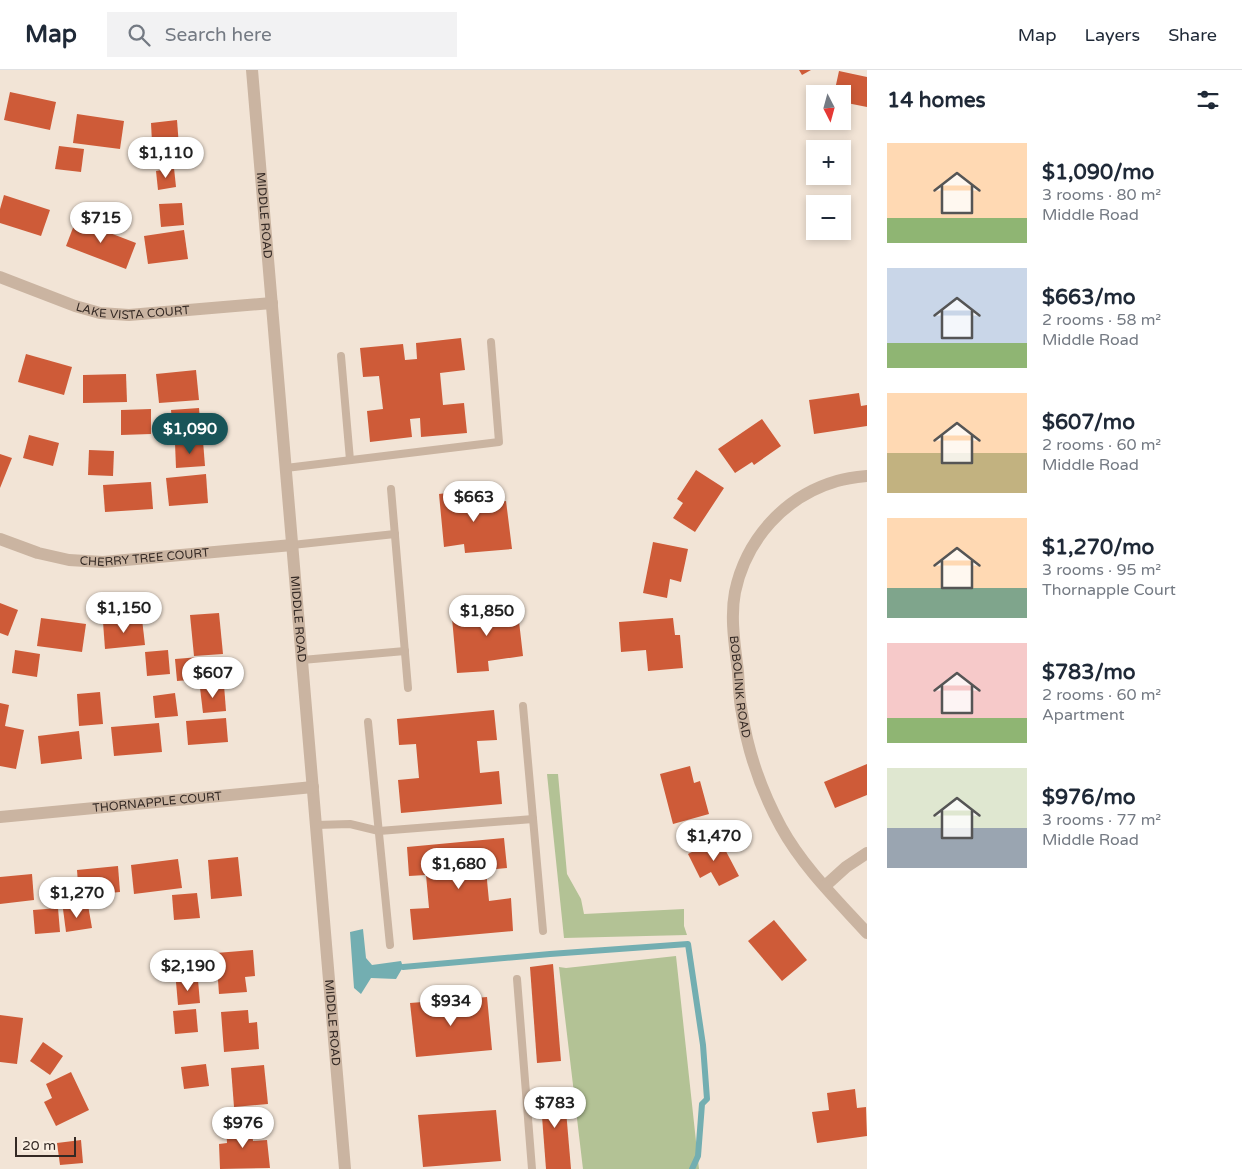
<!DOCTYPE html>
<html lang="en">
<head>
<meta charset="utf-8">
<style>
	:root { --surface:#fff; --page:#f2f2f3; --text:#1f2937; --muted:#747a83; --line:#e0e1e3; --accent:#185458 }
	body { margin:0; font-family:"Varela Round",sans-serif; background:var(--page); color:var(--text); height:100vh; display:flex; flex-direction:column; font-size:19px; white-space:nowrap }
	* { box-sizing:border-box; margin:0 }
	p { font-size:16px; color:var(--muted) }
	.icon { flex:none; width:28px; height:28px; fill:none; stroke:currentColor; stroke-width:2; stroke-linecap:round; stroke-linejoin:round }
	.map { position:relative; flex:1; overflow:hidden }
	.details { display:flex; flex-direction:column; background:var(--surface); width:375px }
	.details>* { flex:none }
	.needle { width:32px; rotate:174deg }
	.tools { position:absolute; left:806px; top:15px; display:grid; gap:10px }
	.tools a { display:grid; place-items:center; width:45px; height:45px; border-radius:0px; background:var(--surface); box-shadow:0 2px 8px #0003; font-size:25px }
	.scale { position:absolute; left:15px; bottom:12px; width:61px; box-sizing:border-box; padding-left:5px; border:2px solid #342924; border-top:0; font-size:14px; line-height:18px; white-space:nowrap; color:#342924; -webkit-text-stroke:4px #faefe2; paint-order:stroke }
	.price { position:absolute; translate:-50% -42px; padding:0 11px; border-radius:18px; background:#fff; color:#222; font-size:16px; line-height:32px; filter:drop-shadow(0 1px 2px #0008) }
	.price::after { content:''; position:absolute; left:50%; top:30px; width:15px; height:11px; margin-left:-8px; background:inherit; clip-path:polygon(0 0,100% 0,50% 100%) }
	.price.selected { background:var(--accent); color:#fff }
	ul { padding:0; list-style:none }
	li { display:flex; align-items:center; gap:15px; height:125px; padding:0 20px }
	li span { display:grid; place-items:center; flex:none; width:140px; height:100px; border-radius:0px; color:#555 }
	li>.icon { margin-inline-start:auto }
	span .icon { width:60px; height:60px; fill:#fffc; stroke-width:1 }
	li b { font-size:21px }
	h2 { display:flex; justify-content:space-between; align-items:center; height:60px; padding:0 20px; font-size:21px }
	header { display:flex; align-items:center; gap:30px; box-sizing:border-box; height:70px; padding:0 25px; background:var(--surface); border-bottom:1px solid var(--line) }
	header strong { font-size:24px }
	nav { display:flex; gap:28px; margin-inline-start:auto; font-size:18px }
	.search { width:350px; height:45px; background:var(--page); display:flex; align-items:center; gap:12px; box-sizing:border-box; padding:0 18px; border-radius:0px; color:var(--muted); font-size:19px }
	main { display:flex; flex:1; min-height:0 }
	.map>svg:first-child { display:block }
	.green { fill:#b3c295 }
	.water { fill:#73aeb1 }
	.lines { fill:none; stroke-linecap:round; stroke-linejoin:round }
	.stream { stroke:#73aeb1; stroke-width:6 }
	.building { fill:#ce5b38 }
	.lane { stroke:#cab4a1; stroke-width:8 }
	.street { stroke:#cab4a1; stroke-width:12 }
	.labels { text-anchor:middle; stroke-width:4; stroke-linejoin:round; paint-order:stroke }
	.street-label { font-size:12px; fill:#342924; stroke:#faefe2 }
</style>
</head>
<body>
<header>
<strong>Map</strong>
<div class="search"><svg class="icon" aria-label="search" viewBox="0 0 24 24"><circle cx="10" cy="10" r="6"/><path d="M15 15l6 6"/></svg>Search here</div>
<nav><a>Map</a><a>Layers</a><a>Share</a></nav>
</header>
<main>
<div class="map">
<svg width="867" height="1099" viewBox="0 0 867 1099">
	<rect width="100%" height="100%" fill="#f2e4d6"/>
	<g class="green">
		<path d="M547,704H558L567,804L581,829L584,844L684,839V856L687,865L564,868Z"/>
		<path d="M676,886L699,1099H583L559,897L566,898Z"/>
	</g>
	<path class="water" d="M363,859L366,888L372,895L401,891L403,897L396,909L371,908L361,924L354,918L350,862Z"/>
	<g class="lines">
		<path class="stream" d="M403,897L550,884L688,874L703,975L707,1029L702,1034L698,1086L692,1099"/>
	</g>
	<g class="building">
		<path d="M799,0H811L802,5Z"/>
		<path d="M839,1L867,7V37L842,32V24H834Z"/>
		<path d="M10,22L56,32L50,60L4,50Z"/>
		<path d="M77,44L124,51L120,79L73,73Z"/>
		<path d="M177,50L180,90L153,92L151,53Z"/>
		<path d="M59,76L84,79L81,102L55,99Z"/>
		<path d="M174,98L176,117L158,120L156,101Z"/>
		<path d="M4,125L50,140L41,166L0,153V139Z"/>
		<path d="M182,133L184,155L161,157L159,134Z"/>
		<path d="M76,150L136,173L126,199L66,176Z"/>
		<path d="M184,160L188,189L148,194L144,166Z"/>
		<path d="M461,268L465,300L440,303L443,335L464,333L467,363L421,367L420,348L410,349L412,367L370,372L367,341L383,339L379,306L363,307L360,278L403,274L405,290L417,289L416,273Z"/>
		<path d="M26,284L72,297L64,325L18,312Z"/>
		<path d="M196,300L199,330L159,333L156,304Z"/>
		<path d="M126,304L127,332L83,333V305Z"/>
		<path d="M859,323L861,336L867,335V356L814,364L809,330Z"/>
		<path d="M199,338L201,362L173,364L171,340Z"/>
		<path d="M151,339V364L121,365V340Z"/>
		<path d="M762,349L781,376L754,395L752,392L735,403L718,379Z"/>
		<path d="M29,365L59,373L53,396L23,388Z"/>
		<path d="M203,371L205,396L176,398L175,373Z"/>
		<path d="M89,380L114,381L113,406L88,405Z"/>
		<path d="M0,384L12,388L0,418Z"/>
		<path d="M696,400L724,418L695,462L673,448L683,433L677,429Z"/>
		<path d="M206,404L208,433L169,436L166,408Z"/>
		<path d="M151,412L153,439L105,442L103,415Z"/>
		<path d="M471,420L472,434L506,431L512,479L465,483L464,474L444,477L439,424Z"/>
		<path d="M653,472L688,479L681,512L670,509L667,528L643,523Z"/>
		<path d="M0,533L18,540L8,566L0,563Z"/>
		<path d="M517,534L523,586L488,591L489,601L457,603L452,548L469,546V539Z"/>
		<path d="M219,543L223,584L194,586L190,545Z"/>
		<path d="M41,548L86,554L82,582L37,576Z"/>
		<path d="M673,548L675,565H680L683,598L648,601L646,580L621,582L619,552Z"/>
		<path d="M142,549L145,575L105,579L103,552Z"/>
		<path d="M15,580L40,584L37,607L12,603Z"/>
		<path d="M168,580L170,604L147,606L145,582Z"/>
		<path d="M200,587L202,609L177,611L175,589Z"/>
		<path d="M224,615L226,641L203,643L200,618Z"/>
		<path d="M100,622L103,654L79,656L77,624Z"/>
		<path d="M175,623L178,646L155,648L153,626Z"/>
		<path d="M0,633L9,635L5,656L24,660L16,699L0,696Z"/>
		<path d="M494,640L497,670L477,671L480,703L499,701L502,734L401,743L398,710L419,708L416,674L399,675L397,649Z"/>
		<path d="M226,648L228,672L188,675L186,651Z"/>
		<path d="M159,653L162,682L114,686L111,657Z"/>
		<path d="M79,661L82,689L41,694L38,666Z"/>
		<path d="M867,694V725L835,738L824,712Z"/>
		<path d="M690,696L694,713L700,711L709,744L673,754L660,704Z"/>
		<path d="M504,768L507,798L486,800L489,831L511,828L513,861L413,870L410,839L429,838L426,805L409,806L407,777Z"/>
		<path d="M719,768L739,806L719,816L711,802L700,808L688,784Z"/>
		<path d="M238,787L242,826L211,829L208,790Z"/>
		<path d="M178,789L182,818L134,824L131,795Z"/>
		<path d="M118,796L120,822L79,826L77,800Z"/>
		<path d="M32,804L34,830L0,834V807Z"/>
		<path d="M197,823L200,848L174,850L172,825Z"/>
		<path d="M88,835L92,858L66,862L63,839Z"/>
		<path d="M58,838L60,862L35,864L33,840Z"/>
		<path d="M774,850L807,890L782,911L748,871Z"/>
		<path d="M253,880L255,906L245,907L247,922L219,924L216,883Z"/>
		<path d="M553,894L561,991L537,993L530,897Z"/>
		<path d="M198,910L200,933L178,935L176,912Z"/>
		<path d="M487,927L492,980L416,987L410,933Z"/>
		<path d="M196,939L198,962L175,964L173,941Z"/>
		<path d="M248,940L249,953L257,952L259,979L224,982L221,942Z"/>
		<path d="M0,945L23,948L17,994L0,992Z"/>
		<path d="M43,972L63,986L50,1005L30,991Z"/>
		<path d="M206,994L209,1016L184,1019L181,997Z"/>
		<path d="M264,995L268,1034L234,1037L231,998Z"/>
		<path d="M71,1002L89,1040L56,1056L44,1032L52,1028L46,1014Z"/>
		<path d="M564,1017L571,1099H546L540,1020Z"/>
		<path d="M855,1019L857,1038L866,1037L867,1066L817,1073L812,1042L829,1040L827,1023Z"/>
		<path d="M496,1040L501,1091L423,1097L418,1045Z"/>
		<path d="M251,1052L253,1071L267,1070L270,1098L220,1099L219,1074L227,1073L226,1054Z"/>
		<path d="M81,1070L83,1093L60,1095L57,1073Z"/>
	</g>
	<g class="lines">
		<g class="lane">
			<path d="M341,286L350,390"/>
			<path d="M286,398L499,372L491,272"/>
			<path d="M391,419L408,618"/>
			<path d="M292,475L395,464"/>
			<path d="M302,590L405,581"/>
			<path d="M523,636L543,861"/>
			<path d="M368,652L390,875"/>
			<path d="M316,755L350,754L379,761L533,749"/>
			<path d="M517,909L532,1099"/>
		</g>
		<g class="street">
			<path id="s1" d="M252,0L345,1099"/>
			<path id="s2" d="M0,207L75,236L100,243L129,245L272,233"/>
			<path id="s3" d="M867,406C857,407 847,408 837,411C785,426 746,469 735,522C730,548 735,576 738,602C739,615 739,630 742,643C748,683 762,722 781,757C803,797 837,830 867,863"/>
			<path id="s4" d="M0,469L38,483L69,490L103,492L292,475"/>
			<path id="s5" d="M0,747L313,717"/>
			<path d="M825,816L846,797L867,783"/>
		</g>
	</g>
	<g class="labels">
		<g class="street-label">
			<text dy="4" stroke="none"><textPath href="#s1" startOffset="146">MIDDLE ROAD</textPath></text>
			<text dy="4" stroke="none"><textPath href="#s2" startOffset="139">LAKE VISTA COURT</textPath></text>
			<text dy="4" stroke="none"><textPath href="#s4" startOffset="148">CHERRY TREE COURT</textPath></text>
			<text dy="4" stroke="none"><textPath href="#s1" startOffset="551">MIDDLE ROAD</textPath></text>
			<text dy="4" stroke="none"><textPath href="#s3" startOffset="284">BOBOLINK ROAD</textPath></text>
			<text dy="4" stroke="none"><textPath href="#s5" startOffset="158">THORNAPPLE COURT</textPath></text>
			<text dy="4" stroke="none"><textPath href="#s1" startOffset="956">MIDDLE ROAD</textPath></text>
		</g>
	</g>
</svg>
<div class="tools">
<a><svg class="needle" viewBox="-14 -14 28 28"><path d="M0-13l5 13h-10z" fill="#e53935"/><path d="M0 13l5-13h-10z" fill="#747a83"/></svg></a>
<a>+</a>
<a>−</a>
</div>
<div class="scale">20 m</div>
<b class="price" style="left:166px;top:109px">$1,110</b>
<b class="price" style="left:101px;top:174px">$715</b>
<b class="price selected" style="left:190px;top:385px">$1,090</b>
<b class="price" style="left:474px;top:453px">$663</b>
<b class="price" style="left:124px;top:564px">$1,150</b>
<b class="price" style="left:487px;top:567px">$1,850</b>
<b class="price" style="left:213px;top:629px">$607</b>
<b class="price" style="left:714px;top:792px">$1,470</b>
<b class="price" style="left:459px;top:820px">$1,680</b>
<b class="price" style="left:77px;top:849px">$1,270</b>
<b class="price" style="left:188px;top:922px">$2,190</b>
<b class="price" style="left:451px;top:957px">$934</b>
<b class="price" style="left:555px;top:1059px">$783</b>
<b class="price" style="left:243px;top:1079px">$976</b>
</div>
<section class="details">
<h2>14 homes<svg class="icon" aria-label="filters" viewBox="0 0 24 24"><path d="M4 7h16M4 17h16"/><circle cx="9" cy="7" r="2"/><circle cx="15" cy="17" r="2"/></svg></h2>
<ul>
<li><span style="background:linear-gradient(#ffd9b3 75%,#8fb573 0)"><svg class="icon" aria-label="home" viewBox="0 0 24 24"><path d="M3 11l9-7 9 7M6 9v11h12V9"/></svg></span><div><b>$1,090/mo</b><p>3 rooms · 80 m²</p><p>Middle Road</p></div></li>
<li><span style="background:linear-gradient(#c9d6e8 75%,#8fb573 0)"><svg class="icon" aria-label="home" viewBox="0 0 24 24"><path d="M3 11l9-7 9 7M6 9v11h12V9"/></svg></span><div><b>$663/mo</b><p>2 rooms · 58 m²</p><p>Middle Road</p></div></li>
<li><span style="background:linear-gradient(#ffd9b3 60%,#c2b280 0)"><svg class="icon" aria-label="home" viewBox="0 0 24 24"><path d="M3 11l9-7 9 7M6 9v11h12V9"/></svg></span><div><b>$607/mo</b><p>2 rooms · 60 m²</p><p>Middle Road</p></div></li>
<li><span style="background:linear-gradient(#ffd9b3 70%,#7fa58c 0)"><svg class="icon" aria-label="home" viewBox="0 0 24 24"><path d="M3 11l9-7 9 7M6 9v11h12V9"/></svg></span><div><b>$1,270/mo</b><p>3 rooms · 95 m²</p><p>Thornapple Court</p></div></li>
<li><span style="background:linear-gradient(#f6c9c9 75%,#8fb573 0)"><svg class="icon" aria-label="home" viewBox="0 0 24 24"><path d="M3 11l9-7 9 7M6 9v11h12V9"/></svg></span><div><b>$783/mo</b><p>2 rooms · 60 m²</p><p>Apartment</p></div></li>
<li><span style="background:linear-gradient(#dfe7d0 60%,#9aa5b1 0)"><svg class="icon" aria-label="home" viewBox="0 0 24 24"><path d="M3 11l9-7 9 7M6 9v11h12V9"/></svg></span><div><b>$976/mo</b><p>3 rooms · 77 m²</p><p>Middle Road</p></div></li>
</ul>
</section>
</main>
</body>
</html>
